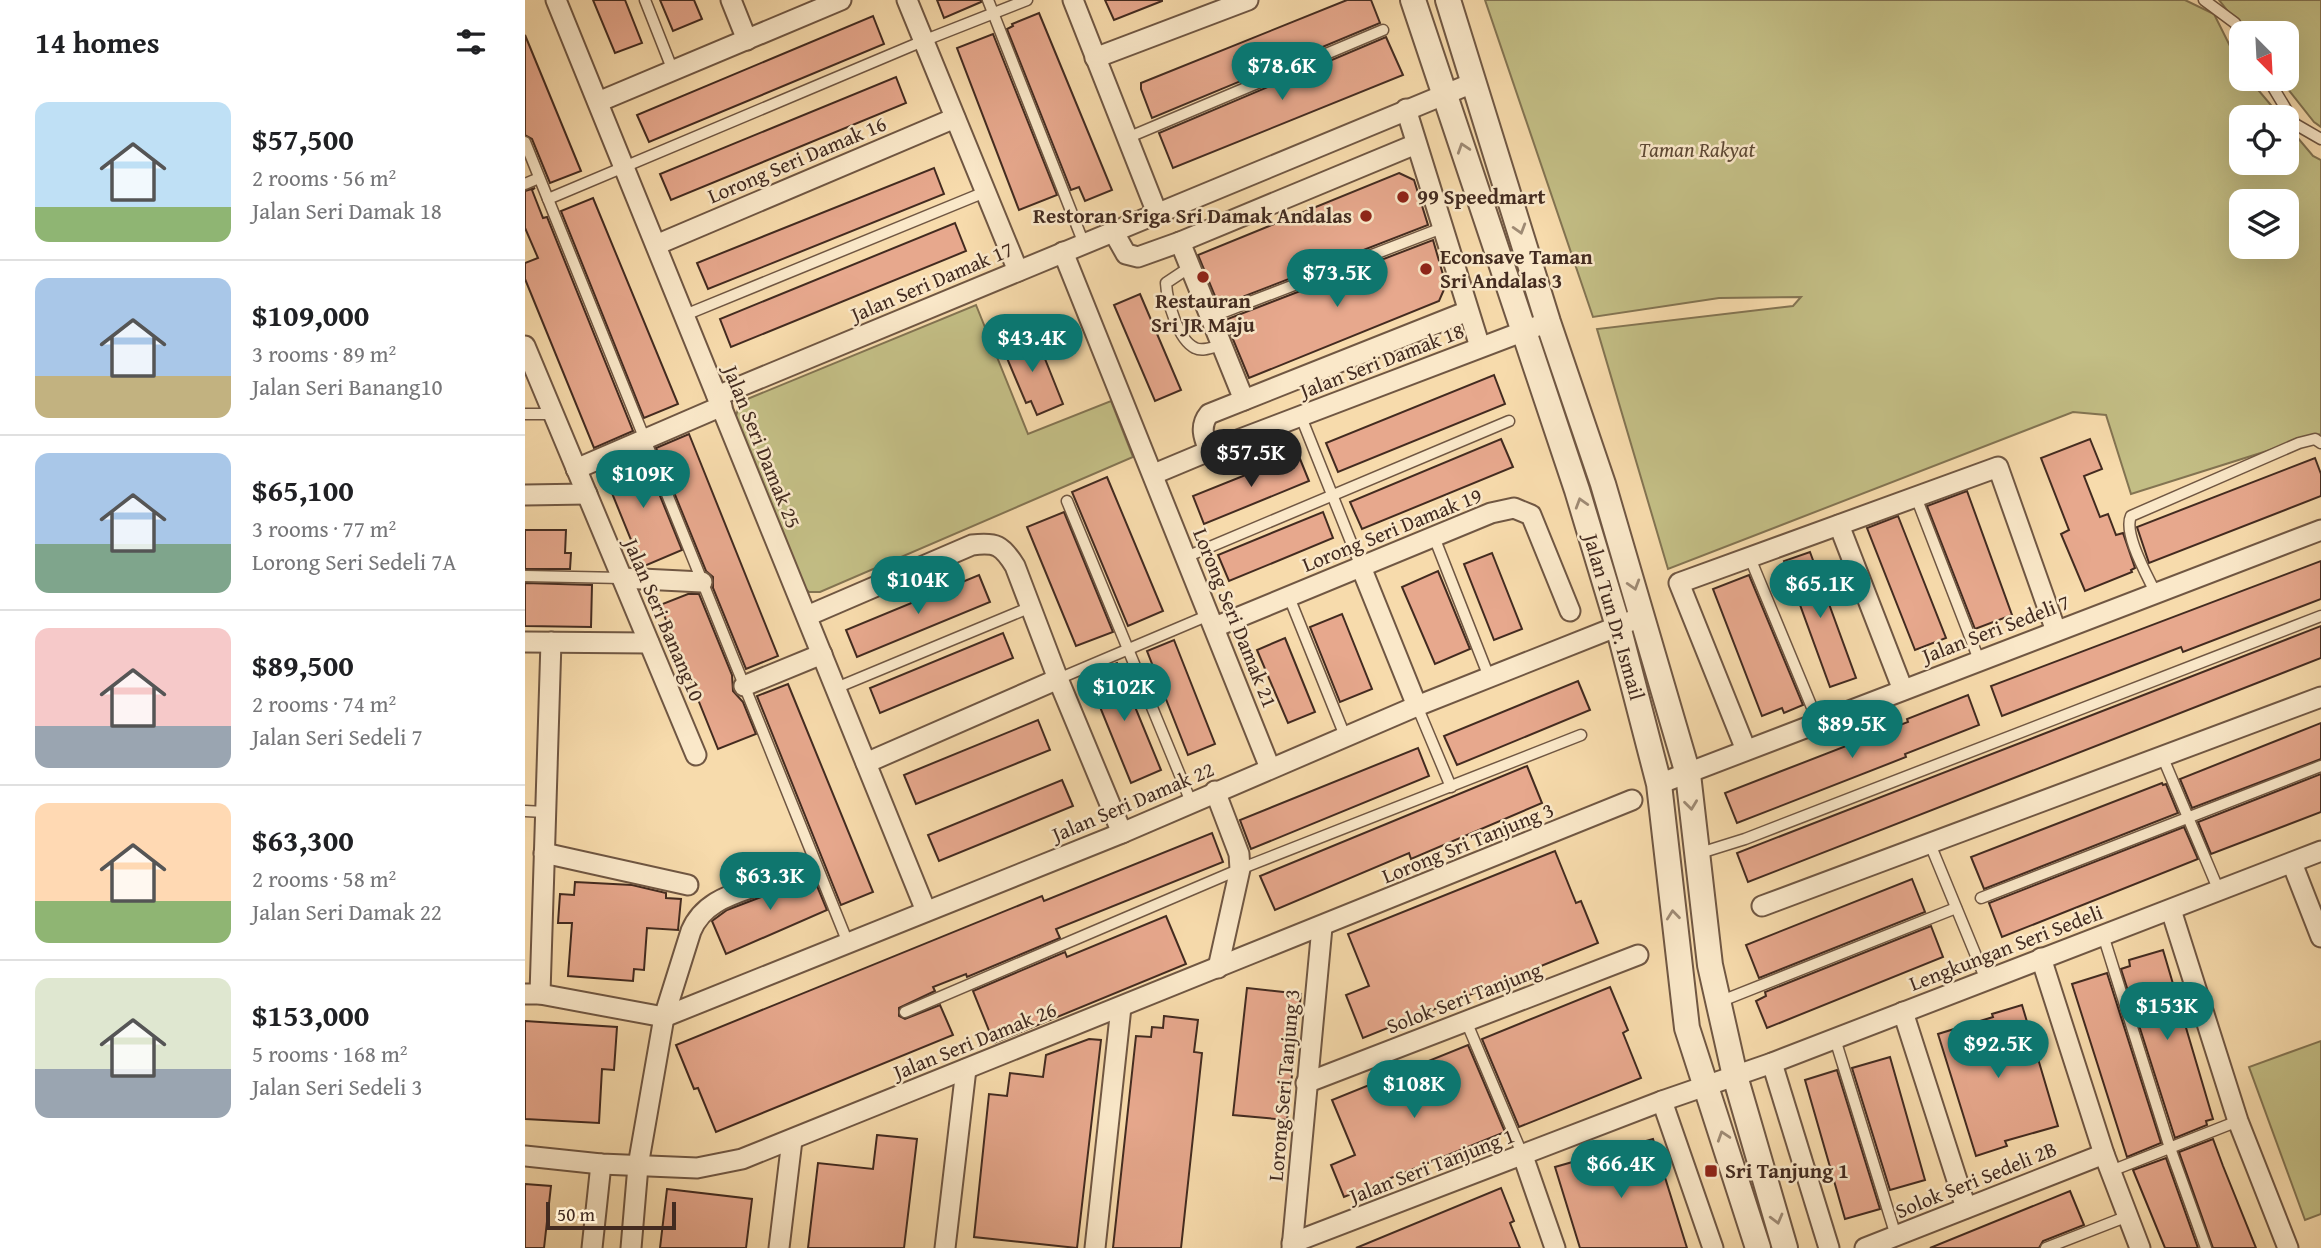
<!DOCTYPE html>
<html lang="en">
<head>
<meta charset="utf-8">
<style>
	:root { --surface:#fff; --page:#f2f2f2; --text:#202124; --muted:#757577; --line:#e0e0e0; --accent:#0f766e }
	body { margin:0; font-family:"Gentium Book Plus",serif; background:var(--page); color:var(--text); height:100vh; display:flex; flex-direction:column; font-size:26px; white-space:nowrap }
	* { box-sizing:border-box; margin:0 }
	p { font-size:23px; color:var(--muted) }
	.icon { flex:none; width:38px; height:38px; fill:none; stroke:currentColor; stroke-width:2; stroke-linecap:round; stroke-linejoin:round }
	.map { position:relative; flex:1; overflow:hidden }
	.panel { display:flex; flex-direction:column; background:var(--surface); width:525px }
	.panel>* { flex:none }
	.needle { width:46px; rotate:156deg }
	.controls { position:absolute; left:1704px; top:21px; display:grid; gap:14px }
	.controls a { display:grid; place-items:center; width:70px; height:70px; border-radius:14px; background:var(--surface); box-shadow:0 7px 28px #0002; font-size:35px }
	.scale { position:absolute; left:21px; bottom:18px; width:130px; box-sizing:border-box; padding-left:7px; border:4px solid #432b20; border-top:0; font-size:19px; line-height:24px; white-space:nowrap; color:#432b20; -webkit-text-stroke:5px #fae8c9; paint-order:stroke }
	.price { position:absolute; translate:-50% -60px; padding:0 16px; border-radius:24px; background:var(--accent); color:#fff; font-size:23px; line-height:46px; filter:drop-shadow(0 2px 4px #0008) }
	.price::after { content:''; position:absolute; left:50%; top:42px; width:21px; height:16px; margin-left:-10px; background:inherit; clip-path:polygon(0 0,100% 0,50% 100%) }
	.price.selected { background:#222; color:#fff }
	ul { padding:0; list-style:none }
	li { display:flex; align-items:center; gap:21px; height:175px; padding:0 35px }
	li+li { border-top:2px solid var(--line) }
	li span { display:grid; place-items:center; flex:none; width:196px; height:140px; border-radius:14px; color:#555 }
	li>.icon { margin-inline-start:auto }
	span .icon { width:84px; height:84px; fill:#fffc; stroke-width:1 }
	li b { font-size:30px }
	h2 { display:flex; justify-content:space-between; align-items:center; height:84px; padding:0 35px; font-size:30px }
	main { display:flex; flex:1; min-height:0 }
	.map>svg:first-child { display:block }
	.green { fill:#c3be85; stroke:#837452; stroke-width:2; fill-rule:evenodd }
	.building { fill:#e7a88d; stroke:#432b20; stroke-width:2 }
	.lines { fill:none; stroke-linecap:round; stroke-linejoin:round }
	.service-casing { stroke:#705743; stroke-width:13 }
	.minor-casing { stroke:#705743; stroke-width:23 }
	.tertiary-casing { stroke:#705743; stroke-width:28 }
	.service { stroke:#fae8c9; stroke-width:10 }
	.minor { stroke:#fae8c9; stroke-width:19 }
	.tertiary { stroke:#fae8c9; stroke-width:24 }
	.oneway { stroke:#9e8a74 }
	.poi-dot { fill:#8f2418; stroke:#fae8c9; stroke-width:2.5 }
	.labels { text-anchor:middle; stroke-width:5; stroke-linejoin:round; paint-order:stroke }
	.park-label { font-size:21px; font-style:italic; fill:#5d4834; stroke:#fae8c9 }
	.street-label { font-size:21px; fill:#432b20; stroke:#fae8c9 }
	.poi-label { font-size:21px; font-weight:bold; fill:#432b20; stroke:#fae8c9; text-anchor:start }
</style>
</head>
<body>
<main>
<section class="panel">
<h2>14 homes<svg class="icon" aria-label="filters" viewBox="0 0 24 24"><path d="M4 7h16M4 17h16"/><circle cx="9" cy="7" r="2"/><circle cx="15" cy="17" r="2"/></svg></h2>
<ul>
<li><span style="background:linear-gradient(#bfe0f5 75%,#8fb573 0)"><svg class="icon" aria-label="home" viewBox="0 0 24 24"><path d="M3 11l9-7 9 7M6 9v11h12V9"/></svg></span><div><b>$57,500</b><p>2 rooms · 56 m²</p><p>Jalan Seri Damak 18</p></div></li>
<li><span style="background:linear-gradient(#a9c7e8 70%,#c2b280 0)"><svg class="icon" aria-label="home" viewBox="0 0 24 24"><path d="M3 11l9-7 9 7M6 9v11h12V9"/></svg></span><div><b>$109,000</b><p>3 rooms · 89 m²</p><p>Jalan Seri Banang10</p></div></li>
<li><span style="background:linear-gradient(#a9c7e8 65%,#7fa58c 0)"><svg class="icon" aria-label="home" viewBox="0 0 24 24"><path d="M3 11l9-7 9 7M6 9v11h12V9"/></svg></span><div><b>$65,100</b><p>3 rooms · 77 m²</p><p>Lorong Seri Sedeli 7A</p></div></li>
<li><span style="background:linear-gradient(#f6c9c9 70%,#9aa5b1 0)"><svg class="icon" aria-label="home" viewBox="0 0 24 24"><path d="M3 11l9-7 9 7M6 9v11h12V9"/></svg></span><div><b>$89,500</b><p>2 rooms · 74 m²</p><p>Jalan Seri Sedeli 7</p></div></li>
<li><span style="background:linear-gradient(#ffd9b3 70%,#8fb573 0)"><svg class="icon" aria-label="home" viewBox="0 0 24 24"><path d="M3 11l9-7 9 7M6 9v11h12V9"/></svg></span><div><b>$63,300</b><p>2 rooms · 58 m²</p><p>Jalan Seri Damak 22</p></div></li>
<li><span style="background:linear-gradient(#dfe7d0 65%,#9aa5b1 0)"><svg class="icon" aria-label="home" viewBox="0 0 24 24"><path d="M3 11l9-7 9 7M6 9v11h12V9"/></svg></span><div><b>$153,000</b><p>5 rooms · 168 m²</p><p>Jalan Seri Sedeli 3</p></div></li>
</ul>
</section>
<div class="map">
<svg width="1796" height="1248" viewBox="0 0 1796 1248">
	<rect width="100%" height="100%" fill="#f7dbac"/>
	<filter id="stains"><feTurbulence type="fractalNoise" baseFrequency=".00286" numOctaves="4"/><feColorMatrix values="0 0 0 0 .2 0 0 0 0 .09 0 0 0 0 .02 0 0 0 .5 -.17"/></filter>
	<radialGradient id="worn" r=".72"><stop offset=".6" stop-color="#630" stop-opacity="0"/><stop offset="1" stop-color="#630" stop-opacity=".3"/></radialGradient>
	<g class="green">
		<path d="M960,0H1660L1689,14L1717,70V79H1724L1756,117H1717V163H1762V125L1788,156L1796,160V434L1606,494L1581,415L1548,412L1143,569L1072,329L1268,306L1276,297L1194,298L1068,317ZM1717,201H1762V247H1717Z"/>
		<path d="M1694,0H1796V127L1789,122L1755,79H1762V33H1720Z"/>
		<path d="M451,305L503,434L586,401L608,457L295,592H284L273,582L214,436L211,416L215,402Z"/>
		<path d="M1796,1041V1214L1780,1220L1724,1067Z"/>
	</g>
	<g class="building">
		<path d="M68,0H100L117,43L90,53Z"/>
		<path d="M135,0H169L177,19L148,31Z"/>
		<path d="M412,0H456V2L419,18Z"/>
		<path d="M580,0H637V1L589,20Z"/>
		<path d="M822,0H846L855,23L627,118L616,89V83Z"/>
		<path d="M514,13L587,190L560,201L554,187L546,190L482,29L488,26L487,24Z"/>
		<path d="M348,16L359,44L124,142L112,115Z"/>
		<path d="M468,34L532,195L494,210L432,48Z"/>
		<path d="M0,35L56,171L25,183L7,139L0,135Z"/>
		<path d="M861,37L878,75L648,168L634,133Z"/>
		<path d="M371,77L381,103L146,200L135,174Z"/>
		<path d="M409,168L419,194L183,289L172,263Z"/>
		<path d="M874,173L889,180L903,225L694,306L673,255Z"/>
		<path d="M10,188L7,190L18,218L22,217L108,431L69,448L0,279V263L13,258L0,228V191Z"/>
		<path d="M68,198L153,404L119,418L36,211Z"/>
		<path d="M430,223L441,251L206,347L195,319Z"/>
		<path d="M908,240L921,285L914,301L724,378L700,320Z"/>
		<path d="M615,294L656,390L630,401L589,305Z"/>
		<path d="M501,334L504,342L512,339L538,404L512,415L506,401L501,403L476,344Z"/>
		<path d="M969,375L980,404L813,472L801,443Z"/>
		<path d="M164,434L253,656L221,669L188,588V577L181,571L131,448Z"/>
		<path d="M976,439L988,467L837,529L825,502Z"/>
		<path d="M1565,439L1577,469L1559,476L1575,517L1583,514L1591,535L1598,533L1610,568L1606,570L1607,572L1560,591L1536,534L1544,530L1516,458Z"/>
		<path d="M118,454L157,550L117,567L78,471Z"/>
		<path d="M773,454L784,481L679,524L668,496Z"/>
		<path d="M1790,458L1796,474V496L1624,563L1612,527Z"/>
		<path d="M582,477L638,611L603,626L547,492Z"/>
		<path d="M1442,491L1487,615L1450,629L1402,506Z"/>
		<path d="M539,512L588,632L551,646L502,527Z"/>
		<path d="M798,512L808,538L704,581L693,555Z"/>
		<path d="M1373,516L1421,638L1390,650L1342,528Z"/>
		<path d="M0,530H41L40,553H46L45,569H0Z"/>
		<path d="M1285,552L1331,678L1305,687L1259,561Z"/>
		<path d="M967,553L997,629L969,640L939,564Z"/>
		<path d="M1796,561V599L1658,652L1656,647L1477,716L1466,686Z"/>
		<path d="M913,571L945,649L910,664L877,587Z"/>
		<path d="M454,575L465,602L332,657L321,630Z"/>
		<path d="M1224,575L1278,705L1259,713L1257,708L1237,716L1188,589Z"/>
		<path d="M0,583L67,585L66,627L0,626Z"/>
		<path d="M163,594H174L207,675L208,691L218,702L231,734L193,749L135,605Z"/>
		<path d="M817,614L847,689L815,702L785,627Z"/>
		<path d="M1796,626V658L1223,882L1212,853Z"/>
		<path d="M478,633L488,658L355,713L345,688Z"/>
		<path d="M760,638L790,712L763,723L732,650Z"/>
		<path d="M649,640L690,744L663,755L622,651Z"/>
		<path d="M592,663L636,770L606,783L562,675Z"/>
		<path d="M1053,681L1065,710L932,765L919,736Z"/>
		<path d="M263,684L348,892L316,905L232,696Z"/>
		<path d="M1443,695L1454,725L1380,754L1381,757L1212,823L1200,793L1383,722L1382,719Z"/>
		<path d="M513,720L525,750L391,804L379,775Z"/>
		<path d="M1796,723V759L1667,808L1655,779Z"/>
		<path d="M893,748L904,776L726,849L715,820Z"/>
		<path d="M1002,766L1017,803L886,859L884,853L750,910L735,876Z"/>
		<path d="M1796,774V812L1686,854L1673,822Z"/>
		<path d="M537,780L548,806L414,861L403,835Z"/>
		<path d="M1637,783L1638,785L1641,784L1653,813L1459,889L1446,857Z"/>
		<path d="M1659,827L1673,859L1477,937L1464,903Z"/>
		<path d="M687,833L698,862L531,929L535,938L442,977L441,974L408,987L410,991L374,1008V1016L380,1019L415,1005L428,1035L191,1132L173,1088L169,1089L151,1045L517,896L519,901Z"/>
		<path d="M1030,851L1051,903L1056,901L1073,943L838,1038L821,995L844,986L823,934Z"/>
		<path d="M285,869L302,910L201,954L187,921L202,910L244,894L249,890L251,884Z"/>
		<path d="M1387,879L1400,912L1234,978L1221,945Z"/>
		<path d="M50,882L107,885L141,893V898L156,899L153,930L122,928L119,970L109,969L108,981L43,976L47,923H33L35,894L49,895Z"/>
		<path d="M641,916L661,964L469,1043L448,991L540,952L542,957Z"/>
		<path d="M1406,926L1418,957L1242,1028L1231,1001L1241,996L1240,992Z"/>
		<path d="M1638,950L1688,1119L1681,1121L1682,1125L1650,1138L1596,969L1605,966L1604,960Z"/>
		<path d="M1582,973L1636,1143L1602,1157L1547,984Z"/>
		<path d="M1085,987L1103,1030L1098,1033L1116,1078L994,1127L957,1039Z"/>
		<path d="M722,988L776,994L762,1120L708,1115Z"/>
		<path d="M1497,1005L1533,1126L1480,1141L1482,1146L1451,1156L1413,1034L1468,1017L1467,1014Z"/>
		<path d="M639,1016L673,1020L669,1052L677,1053L656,1248H588L611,1036L626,1037L627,1027L638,1028Z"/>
		<path d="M0,1021L92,1027L89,1070L77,1069L74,1123L0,1119Z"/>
		<path d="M564,1039L576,1040L552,1248L449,1237L464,1094L482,1096L485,1073L518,1077L521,1055Z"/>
		<path d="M943,1045L980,1132L819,1197L806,1165L830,1155L807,1100Z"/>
		<path d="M1365,1057L1400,1180L1365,1190L1327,1068Z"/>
		<path d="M1312,1070L1355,1209L1320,1219L1280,1080Z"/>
		<path d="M352,1135L392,1139L379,1248H283L293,1163L348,1169Z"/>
		<path d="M1128,1139L1162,1248H1055L1030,1167Z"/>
		<path d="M1688,1139L1698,1166L1731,1248H1688L1654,1152Z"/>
		<path d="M1641,1158L1673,1248H1640L1608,1170Z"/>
		<path d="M0,1184L26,1186L19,1248H0Z"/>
		<path d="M976,1188L989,1221L985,1223L995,1248H831Z"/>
		<path d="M142,1189L227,1199L221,1248H135Z"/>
		<path d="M1545,1191L1559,1225L1518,1241L1514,1248H1405Z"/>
	</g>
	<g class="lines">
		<g class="service-casing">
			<g id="service">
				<path d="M120,0L148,71"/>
				<path d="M463,0L559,244"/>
				<path d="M1679,0L1710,23L1717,35"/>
				<path d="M1743,79L1770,124L1796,139"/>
				<path d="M602,138L858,30"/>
				<path d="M0,142L323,943"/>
				<path d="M0,184L14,178"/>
				<path d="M23,199L398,41L502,0"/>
				<path d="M665,267L641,283C642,301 653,340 670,348C678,352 688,347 697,345"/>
				<path d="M160,315L460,192"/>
				<path d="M686,317L917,228"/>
				<path d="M0,414H28"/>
				<path d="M776,417L836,567"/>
				<path d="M1391,497L1454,660"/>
				<path d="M542,501L666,802"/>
				<path d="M909,537L964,677"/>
				<path d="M661,557L984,421"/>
				<path d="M1225,558L1293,722"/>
				<path d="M0,576L97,578"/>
				<path d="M1630,592C1622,575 1598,533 1606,516L1774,443L1790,439L1796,443"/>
				<path d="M764,597L820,736"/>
				<path d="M533,679L684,615"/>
				<path d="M311,688L506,607"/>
				<path d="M892,706L926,787"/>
				<path d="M1638,758L1694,891"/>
				<path d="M0,811L20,812"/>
				<path d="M1405,844L1461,980"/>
				<path d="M1172,854L1220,839L1796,616"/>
				<path d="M1456,898L1796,766"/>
				<path d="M1578,935L1645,1148L1681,1248"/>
				<path d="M1194,1002L1431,908"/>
				<path d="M380,1012L715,869L1056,735"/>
				<path d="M941,1021L998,1156"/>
				<path d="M1310,1039L1371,1236"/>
				<path d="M1586,1171L1713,1121"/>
				<path d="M1521,1248L1603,1216"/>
			</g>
		</g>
		<g class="minor-casing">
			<g id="minor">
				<path d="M31,0L401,911"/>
				<path d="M206,0L222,40"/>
				<path d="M382,0L493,271"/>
				<path d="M548,0L632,213"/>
				<path d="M570,58L723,0"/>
				<path d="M73,102L316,0"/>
				<path d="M881,109L955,347"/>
				<path d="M588,231L601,254L613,257L655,242L891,144"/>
				<path d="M655,242L719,400"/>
				<path d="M131,245L430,118"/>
				<path d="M538,252L745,768"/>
				<path d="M0,346L171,755"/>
				<path d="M192,396L950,82"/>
				<path d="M684,451C679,438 674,426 684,414L943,311"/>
				<path d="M51,469L197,406"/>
				<path d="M629,474L684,451L1023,322"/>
				<path d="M0,495L62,494"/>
				<path d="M1314,525L1378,690"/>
				<path d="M836,567L892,706"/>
				<path d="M97,578L177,582"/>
				<path d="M282,616L447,545C471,542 477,545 490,566L533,679L597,833"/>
				<path d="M690,627L966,513L989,508L1006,515L1045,611"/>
				<path d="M0,642L124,643"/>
				<path d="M219,686L297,654"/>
				<path d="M1221,750L1154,583L1473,467L1531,631"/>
				<path d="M341,763L533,679"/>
				<path d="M1134,784L1796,530"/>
				<path d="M690,791L714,854L715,869L693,968"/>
				<path d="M19,853L163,885"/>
				<path d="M1767,863L1796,937"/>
				<path d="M1237,906L1796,697"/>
				<path d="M1646,910L1713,1121L1763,1248"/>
				<path d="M1516,958L1579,1154L1615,1248"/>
				<path d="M0,994H15L139,1017"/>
				<path d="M15,994L26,642"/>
				<path d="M1378,1012L1441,1208"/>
				<path d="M139,1017L597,833L892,706L1106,621"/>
				<path d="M1247,1063L1304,1248"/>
				<path d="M781,1083L1113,955"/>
				<path d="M1137,1101L1188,1248"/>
				<path d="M0,1156L76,1164L172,1168L217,1159L1107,800"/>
				<path d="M998,1156L1030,1248"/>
				<path d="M767,1243L1137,1101L1247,1063L1796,851"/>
				<path d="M67,1248L76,1164"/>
				<path d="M106,1248L113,1166L139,1017L166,931C179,900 210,894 239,883"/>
				<path d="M254,1248L267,1140"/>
				<path d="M420,1248L441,1069"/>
				<path d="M570,1248L596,1007"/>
				<path d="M767,1248L797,927"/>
				<path d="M1340,1248L1579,1154"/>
			</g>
		</g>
		<g class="tertiary-casing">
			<g id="tertiary">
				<path d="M888,0L1052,490L1093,626L1134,784L1162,1028L1233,1248"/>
				<path d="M923,0L1023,322L1078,484L1163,774L1185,965L1210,1076L1260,1248"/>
			</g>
		</g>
		<use href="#service" class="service"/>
		<use href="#minor" class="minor"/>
		<use href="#tertiary" class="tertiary"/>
	</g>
	<defs><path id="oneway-chevron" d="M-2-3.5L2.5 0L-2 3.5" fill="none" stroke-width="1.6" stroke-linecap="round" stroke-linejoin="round" transform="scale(1.75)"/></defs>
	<g class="oneway">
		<use href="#oneway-chevron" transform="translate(938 148) rotate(-108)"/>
		<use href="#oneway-chevron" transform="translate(995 229) rotate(73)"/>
		<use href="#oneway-chevron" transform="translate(1056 503) rotate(-107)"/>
		<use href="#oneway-chevron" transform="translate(1109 585) rotate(73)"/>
		<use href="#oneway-chevron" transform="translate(1166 805) rotate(83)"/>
		<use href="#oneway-chevron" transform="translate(1148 915) rotate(-96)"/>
		<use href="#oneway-chevron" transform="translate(1198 1136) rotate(-108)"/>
		<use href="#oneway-chevron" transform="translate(1252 1219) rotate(75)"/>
	</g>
	<g class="poi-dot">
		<circle cx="878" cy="197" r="7"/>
		<circle cx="841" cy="216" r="7"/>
		<circle cx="901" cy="269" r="7"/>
		<circle cx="678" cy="277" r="7"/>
		<rect x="1179" y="1164" width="14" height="14" rx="3.5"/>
	</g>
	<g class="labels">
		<g class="park-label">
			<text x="1172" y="157">Taman Rakyat</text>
		</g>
		<g class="street-label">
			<text transform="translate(272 160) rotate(-23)" y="7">Lorong Seri Damak 16</text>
			<text transform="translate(407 282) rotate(-23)" y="7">Jalan Seri Damak 17</text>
			<text transform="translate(857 361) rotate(-21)" y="7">Jalan Seri Damak 18</text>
			<text transform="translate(237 447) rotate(68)" y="7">Jalan Seri Damak 25</text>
			<text transform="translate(867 530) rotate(-22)" y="7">Lorong Seri Damak 19</text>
			<text transform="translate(1089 617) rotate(74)" y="7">Jalan Tun Dr. Ismail</text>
			<text transform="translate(710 618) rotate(68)" y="7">Lorong Seri Damak 21</text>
			<text transform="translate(139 620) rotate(67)" y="7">Jalan Seri Banang10</text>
			<text transform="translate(1471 629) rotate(-21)" y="7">Jalan Seri Sedeli 7</text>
			<text transform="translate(608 802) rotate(-23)" y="7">Jalan Seri Damak 22</text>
			<text transform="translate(943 843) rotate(-22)" y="7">Lorong Sri Tanjung 3</text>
			<text transform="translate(1481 948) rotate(-21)" y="7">Lengkungan Seri Sedeli</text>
			<text transform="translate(939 998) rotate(-21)" y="7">Solok Seri Tanjung</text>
			<text transform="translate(450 1041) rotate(-22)" y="7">Jalan Seri Damak 26</text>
			<text transform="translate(759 1085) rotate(-85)" y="7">Lorong Seri Tanjung 3</text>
			<text transform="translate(907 1166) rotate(-21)" y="7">Jalan Seri Tanjung 1</text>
			<text transform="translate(1451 1180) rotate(-22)" y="7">Solok Seri Sedeli 2B</text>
		</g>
		<g class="poi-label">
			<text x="892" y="204">99 Speedmart</text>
			<text x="827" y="223" text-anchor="end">Restoran Sriga Sri Damak Andalas</text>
			<text x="915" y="264">Econsave Taman<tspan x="915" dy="24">Sri Andalas 3</tspan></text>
			<text x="678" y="308" text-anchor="middle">Restauran<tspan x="678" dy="24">Sri JR Maju</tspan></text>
			<text x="1200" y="1178">Sri Tanjung 1</text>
		</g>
	</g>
	<rect width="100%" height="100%" filter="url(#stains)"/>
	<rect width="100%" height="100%" fill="url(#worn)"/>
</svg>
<div class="controls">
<a><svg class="needle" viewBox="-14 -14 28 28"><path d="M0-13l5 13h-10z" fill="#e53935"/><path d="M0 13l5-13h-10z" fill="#757577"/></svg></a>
<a><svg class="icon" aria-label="locate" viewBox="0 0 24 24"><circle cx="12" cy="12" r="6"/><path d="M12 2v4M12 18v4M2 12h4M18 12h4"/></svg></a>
<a><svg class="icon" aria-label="layers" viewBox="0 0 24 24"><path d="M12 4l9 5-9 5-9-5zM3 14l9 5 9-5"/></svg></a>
</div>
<div class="scale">50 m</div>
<b class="price" style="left:757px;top:102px">$78.6K</b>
<b class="price" style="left:812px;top:309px">$73.5K</b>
<b class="price" style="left:507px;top:374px">$43.4K</b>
<b class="price selected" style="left:726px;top:489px">$57.5K</b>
<b class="price" style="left:118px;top:510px">$109K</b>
<b class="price" style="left:393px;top:616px">$104K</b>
<b class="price" style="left:1295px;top:620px">$65.1K</b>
<b class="price" style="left:599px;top:723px">$102K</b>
<b class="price" style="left:1327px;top:760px">$89.5K</b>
<b class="price" style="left:245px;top:912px">$63.3K</b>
<b class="price" style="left:1642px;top:1042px">$153K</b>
<b class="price" style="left:1473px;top:1080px">$92.5K</b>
<b class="price" style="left:889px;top:1120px">$108K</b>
<b class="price" style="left:1096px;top:1200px">$66.4K</b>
</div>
</main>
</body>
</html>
